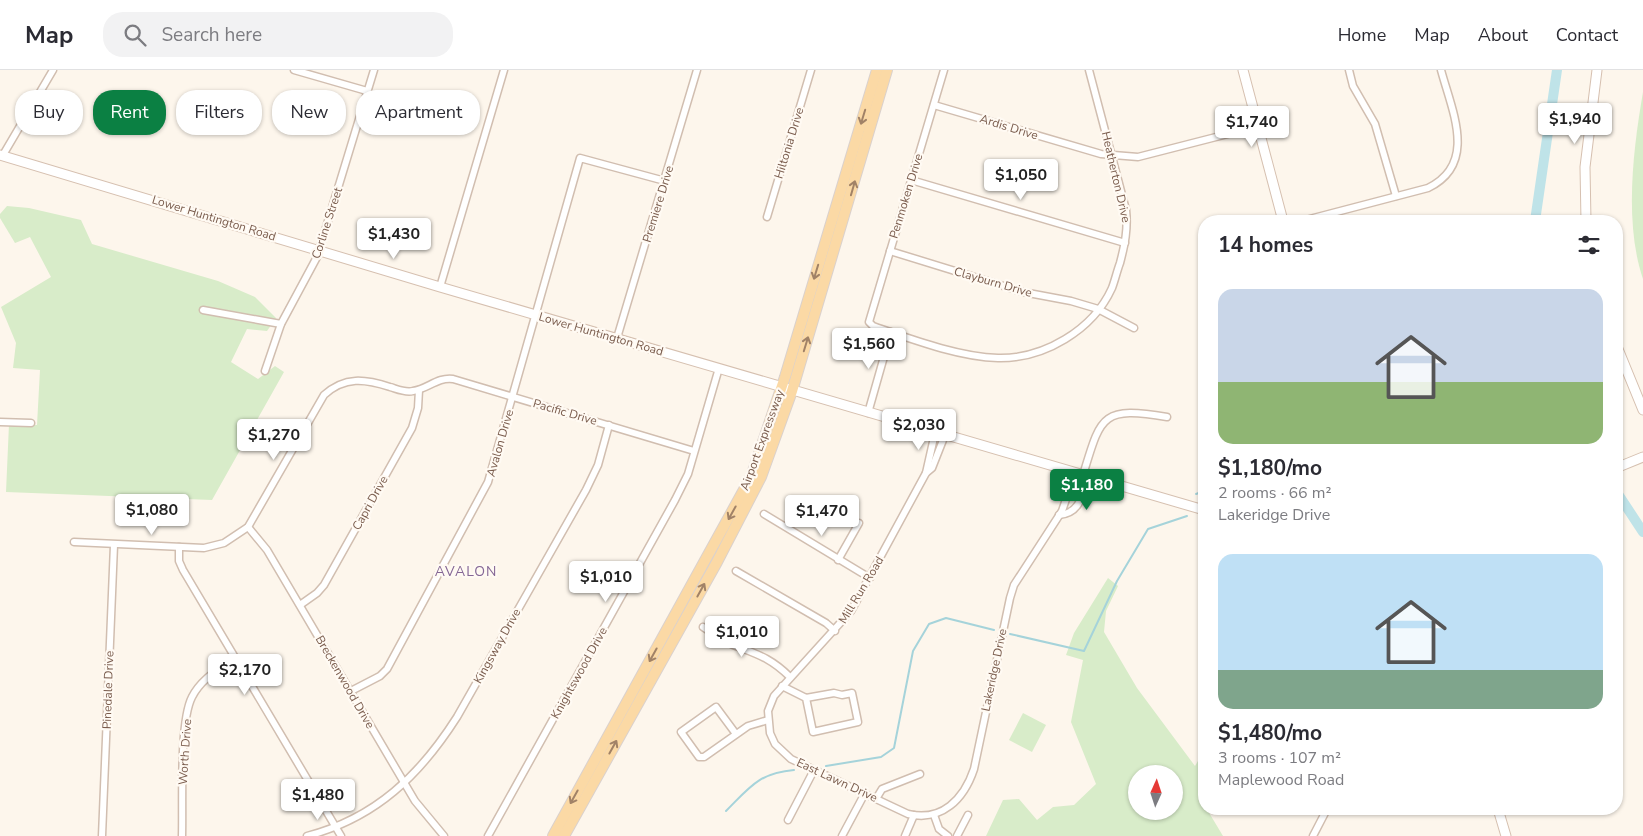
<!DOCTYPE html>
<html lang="en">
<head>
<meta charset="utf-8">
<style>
	:root { --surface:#fff; --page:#f2f2f3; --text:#2b2b33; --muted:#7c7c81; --line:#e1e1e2; --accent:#0b8043 }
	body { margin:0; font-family:"Nunito Sans",sans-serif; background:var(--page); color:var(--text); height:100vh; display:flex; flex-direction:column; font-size:19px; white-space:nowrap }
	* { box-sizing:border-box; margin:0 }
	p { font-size:16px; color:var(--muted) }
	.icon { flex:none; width:28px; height:28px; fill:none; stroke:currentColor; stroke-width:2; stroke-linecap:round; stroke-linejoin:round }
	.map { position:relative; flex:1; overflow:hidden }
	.drawer { position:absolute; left:1198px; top:145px; width:425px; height:600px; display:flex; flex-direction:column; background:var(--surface); border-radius:20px; box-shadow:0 1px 4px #0004 }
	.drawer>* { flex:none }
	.top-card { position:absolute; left:15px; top:20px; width:475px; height:45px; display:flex; gap:10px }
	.needle { width:32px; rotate:3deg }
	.controls { position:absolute; left:1128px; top:695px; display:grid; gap:10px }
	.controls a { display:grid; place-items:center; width:55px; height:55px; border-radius:50%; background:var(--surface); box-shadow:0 1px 4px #0004; font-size:25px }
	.price { position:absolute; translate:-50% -42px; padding:0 11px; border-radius:5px; background:#fff; color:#222; font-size:16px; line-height:32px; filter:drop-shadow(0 1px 2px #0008) }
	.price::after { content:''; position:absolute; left:50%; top:30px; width:15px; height:11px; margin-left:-8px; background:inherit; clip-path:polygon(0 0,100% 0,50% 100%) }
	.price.on { background:var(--accent); color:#fff }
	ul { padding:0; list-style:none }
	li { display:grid; align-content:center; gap:10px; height:265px; padding:0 20px }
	li span { display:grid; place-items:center; height:155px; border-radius:15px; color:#555 }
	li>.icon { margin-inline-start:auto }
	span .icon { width:90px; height:90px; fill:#fffc; stroke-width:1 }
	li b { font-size:21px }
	h2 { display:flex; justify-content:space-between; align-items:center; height:60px; padding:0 20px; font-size:21px }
	.chip { padding:0 18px; border-radius:20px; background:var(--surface); box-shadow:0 1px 4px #0004; font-size:18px; line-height:45px }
	.chip.on { background:var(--accent); color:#fff }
	header { display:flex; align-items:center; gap:30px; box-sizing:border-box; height:70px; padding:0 25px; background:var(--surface); border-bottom:1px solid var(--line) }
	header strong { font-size:24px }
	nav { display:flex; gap:28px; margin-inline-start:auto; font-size:18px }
	.search { width:350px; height:45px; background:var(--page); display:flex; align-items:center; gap:12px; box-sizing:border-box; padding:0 18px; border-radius:20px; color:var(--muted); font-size:19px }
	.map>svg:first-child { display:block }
	.green { fill:#d8ecc9; fill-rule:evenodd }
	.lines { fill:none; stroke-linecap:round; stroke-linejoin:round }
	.stream { stroke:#a5d3da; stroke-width:2 }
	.river { stroke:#bfe3e8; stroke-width:10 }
	.street-casing { stroke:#d1beb0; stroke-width:9 }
	.secondary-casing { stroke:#d6c0b0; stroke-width:11 }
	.primary-casing { stroke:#dad1cd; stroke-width:12 }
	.street { stroke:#fff; stroke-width:6 }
	.secondary { stroke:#fff; stroke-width:9 }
	.primary { stroke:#fbd9a5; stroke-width:10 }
	.oneway { stroke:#a18267 }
	.labels { text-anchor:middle; stroke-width:4.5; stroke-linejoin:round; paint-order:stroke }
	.street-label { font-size:12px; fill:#7a5c4d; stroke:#fffaf3 }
	.neighbourhood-label { font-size:14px; letter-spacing:1px; fill:#846695; stroke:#fffaf3 }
</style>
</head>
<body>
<header>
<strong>Map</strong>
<div class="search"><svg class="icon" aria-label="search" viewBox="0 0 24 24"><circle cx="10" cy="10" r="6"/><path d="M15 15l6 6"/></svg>Search here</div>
<nav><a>Home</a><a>Map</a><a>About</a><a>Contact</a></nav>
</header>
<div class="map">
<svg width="1643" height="766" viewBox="0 0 1643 766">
	<rect width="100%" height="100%" fill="#fdf6ec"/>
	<g class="green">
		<path d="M1643,22V209C1624,153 1633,80 1643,22Z"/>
		<path d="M7,136L29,138L81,150L92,174L218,211L255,227L276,248L267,261L247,259L231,292L258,309L275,296L284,302L212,430L6,422L9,354L37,355L40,300L13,298L16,273L1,237L51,207L30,167L15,173L0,148V144Z"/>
		<path d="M1108,508L1118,516L1106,541L1104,562L1137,618L1195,696L1204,681V739H1209L1208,741L1223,766H986L1003,730L1019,729L1037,750L1053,737L1074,735L1096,714L1071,652L1083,590L1066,585L1074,563ZM1136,704H1174V741H1136Z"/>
		<path d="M1023,643L1046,655L1032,682L1009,670Z"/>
	</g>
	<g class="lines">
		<g class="stream">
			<path d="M1196,424L1204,421"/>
			<path d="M1010,564L1084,581L1117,511L1148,459L1187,446"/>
			<path d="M826,696L881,687L894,678L913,581L929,554L946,548L994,560"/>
			<path d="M726,741C750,717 759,703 794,700"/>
		</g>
		<g class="river">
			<path d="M1535,151L1557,0"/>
			<path d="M1616,421L1643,462"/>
		</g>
		<g class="street-casing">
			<g id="street">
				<path d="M294,0L367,21"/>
				<path d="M944,0L869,252L873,256C911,269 959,287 998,288C1044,289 1093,260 1112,218C1115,210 1117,201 1120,193C1125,174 1128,159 1126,140L1089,0"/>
				<path d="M1349,0L1353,16L1375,54L1396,126"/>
				<path d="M934,35L1101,84L1138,87L1259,56"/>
				<path d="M3,85L53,0"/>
				<path d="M911,110L1125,173"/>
				<path d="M767,147L811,0"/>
				<path d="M1302,151L1428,118C1478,94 1452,41 1441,0"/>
				<path d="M890,181L1023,222L1071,231L1098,239L1134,258"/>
				<path d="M440,217L504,0"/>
				<path d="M203,240L281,254"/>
				<path d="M617,268L697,0"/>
				<path d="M265,301L281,254L317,187L374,0"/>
				<path d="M868,343L891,262"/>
				<path d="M0,352L31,353"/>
				<path d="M945,365L932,398L926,403L851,541L774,626L768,641L770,663L775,674L791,689L908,744C942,752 964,729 974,699L1010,528L1014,515L1062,441L1075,403"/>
				<path d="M926,403L935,363"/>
				<path d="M1083,405C1101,346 1101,336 1167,347"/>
				<path d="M764,444L870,508"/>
				<path d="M1059,445C1081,443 1082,425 1087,407"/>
				<path d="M248,457L267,480L415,731L444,766"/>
				<path d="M74,472L204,478L224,473L248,457L324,325C345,306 365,309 390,317C397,319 405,323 413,321C428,319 437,307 453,309L694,381"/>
				<path d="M179,477V491L183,500L341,766"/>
				<path d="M838,490L859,453"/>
				<path d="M736,501L826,553L835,561"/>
				<path d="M300,535L317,523L324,515L412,358L418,338L419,320"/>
				<path d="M703,557C712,563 722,570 731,574C756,584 770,587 790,607"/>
				<path d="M782,616L806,628L834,623L842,625L852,623L858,652L813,662L806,628"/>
				<path d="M351,621L380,606L387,599L488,412L580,88L665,111"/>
				<path d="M736,664L716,637L681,662L699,687H704L748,656L768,650"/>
				<path d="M876,729L882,719L920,704"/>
				<path d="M934,745L939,759L948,766"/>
				<path d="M788,750L814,700"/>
				<path d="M102,766L114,475"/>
				<path d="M182,766C183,735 179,652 192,627C201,609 219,599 234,588"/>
				<path d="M307,766C376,748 420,705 457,647L586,420L598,395L609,355"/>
				<path d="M488,766L675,430L688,404L719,298"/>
				<path d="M842,766L865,723"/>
				<path d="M905,766L914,745"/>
				<path d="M957,766L968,745"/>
				<path d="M1313,766L1327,739"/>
			</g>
		</g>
		<g class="secondary-casing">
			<g id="secondary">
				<path d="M1243,0L1283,151"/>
				<path d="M0,85L440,217L1204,440"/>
				<path d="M1586,151L1585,97L1597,0"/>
				<path d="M1616,274L1643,340"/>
				<path d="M1616,398L1643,387"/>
				<path d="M1498,739L1506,766"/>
			</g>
		</g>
		<g class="primary-casing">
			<g id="primary">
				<path d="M553,766L751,407L785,307L877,0"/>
				<path d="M564,766L717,492L761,407L792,321L887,0"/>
			</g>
		</g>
		<use href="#street" class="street"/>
		<use href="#secondary" class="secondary"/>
		<use href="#primary" class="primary"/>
	</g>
	<defs><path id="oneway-shaft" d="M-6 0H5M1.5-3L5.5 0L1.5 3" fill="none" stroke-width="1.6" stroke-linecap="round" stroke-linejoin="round" transform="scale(1.25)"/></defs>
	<g class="oneway">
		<use href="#oneway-shaft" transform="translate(863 47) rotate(107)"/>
		<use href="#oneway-shaft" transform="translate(853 118) rotate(-74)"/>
		<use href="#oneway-shaft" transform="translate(816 202) rotate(107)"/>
		<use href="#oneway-shaft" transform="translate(806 274) rotate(-73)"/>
		<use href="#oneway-shaft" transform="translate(732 443) rotate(119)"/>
		<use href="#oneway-shaft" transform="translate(701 520) rotate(-61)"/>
		<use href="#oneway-shaft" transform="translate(653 585) rotate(119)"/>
		<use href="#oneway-shaft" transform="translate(613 677) rotate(-61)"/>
		<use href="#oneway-shaft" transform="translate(574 727) rotate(119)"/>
	</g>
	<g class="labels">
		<g class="street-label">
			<text transform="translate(1009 57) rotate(17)" y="4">Ardis Drive</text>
			<text transform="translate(789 73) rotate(-73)" y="4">Hiltonia Drive</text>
			<text transform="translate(1116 107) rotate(77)" y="4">Heatherton Drive</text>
			<text transform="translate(906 126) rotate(-73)" y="4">Penmoken Drive</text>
			<text transform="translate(658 134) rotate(-73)" y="4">Premiere Drive</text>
			<text transform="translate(214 148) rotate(17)" y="4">Lower Huntington Road</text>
			<text transform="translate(327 153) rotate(-72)" y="4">Corline Street</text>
			<text transform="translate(993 212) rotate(16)" y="4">Clayburn Drive</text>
			<text transform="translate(601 264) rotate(16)" y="4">Lower Huntington Road</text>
			<text transform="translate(565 342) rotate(16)" y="4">Pacific Drive</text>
			<text transform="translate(762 370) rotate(-70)" y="4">Airport Expressway</text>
			<text transform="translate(500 373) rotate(-74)" y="4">Avalon Drive</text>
			<text transform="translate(370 433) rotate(-61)" y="4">Capri Drive</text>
			<text transform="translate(861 520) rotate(-59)" y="4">Mill Run Road</text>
			<text transform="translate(497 576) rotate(-61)" y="4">Kingsway Drive</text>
			<text transform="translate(994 600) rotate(-78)" y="4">Lakeridge Drive</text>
			<text transform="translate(579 603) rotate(-61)" y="4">Knightswood Drive</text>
			<text transform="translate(345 612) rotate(60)" y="4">Breckenwood Drive</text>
			<text transform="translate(108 620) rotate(-88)" y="4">Pinedale Drive</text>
			<text transform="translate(185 682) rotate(-86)" y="4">Worth Drive</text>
			<text transform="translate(837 710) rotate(25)" y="4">East Lawn Drive</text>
		</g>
		<g class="neighbourhood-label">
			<text x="466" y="506">AVALON</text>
		</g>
	</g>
</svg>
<div class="controls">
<a><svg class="needle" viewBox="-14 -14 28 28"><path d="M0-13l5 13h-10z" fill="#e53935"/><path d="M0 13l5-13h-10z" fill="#7c7c81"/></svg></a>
</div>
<b class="price" style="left:1575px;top:75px">$1,940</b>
<b class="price" style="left:1252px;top:78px">$1,740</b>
<b class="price" style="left:1021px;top:131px">$1,050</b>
<b class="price" style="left:394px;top:190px">$1,430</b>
<b class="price" style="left:869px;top:300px">$1,560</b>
<b class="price" style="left:919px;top:381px">$2,030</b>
<b class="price" style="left:274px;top:391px">$1,270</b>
<b class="price on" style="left:1087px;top:441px">$1,180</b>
<b class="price" style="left:152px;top:466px">$1,080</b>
<b class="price" style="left:822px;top:467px">$1,470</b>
<b class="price" style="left:606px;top:533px">$1,010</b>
<b class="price" style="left:742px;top:588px">$1,010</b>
<b class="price" style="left:245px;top:626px">$2,170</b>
<b class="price" style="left:318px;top:751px">$1,480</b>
<div class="top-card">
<a class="chip">Buy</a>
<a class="chip on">Rent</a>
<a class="chip">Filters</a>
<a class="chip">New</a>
<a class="chip">Apartment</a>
</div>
<section class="drawer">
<h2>14 homes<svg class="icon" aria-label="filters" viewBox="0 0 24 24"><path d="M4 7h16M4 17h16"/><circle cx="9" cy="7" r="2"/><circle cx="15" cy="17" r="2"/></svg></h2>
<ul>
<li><span style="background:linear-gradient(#c9d6e8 60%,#8fb573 0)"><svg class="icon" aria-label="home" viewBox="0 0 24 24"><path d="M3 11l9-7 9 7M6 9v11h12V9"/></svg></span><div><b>$1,180/mo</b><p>2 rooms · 66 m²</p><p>Lakeridge Drive</p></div></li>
<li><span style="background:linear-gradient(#bfe0f5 75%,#7fa58c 0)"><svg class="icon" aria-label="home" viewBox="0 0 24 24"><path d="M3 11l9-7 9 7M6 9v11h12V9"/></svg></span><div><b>$1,480/mo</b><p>3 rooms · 107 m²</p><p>Maplewood Road</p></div></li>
</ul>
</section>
</div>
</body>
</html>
